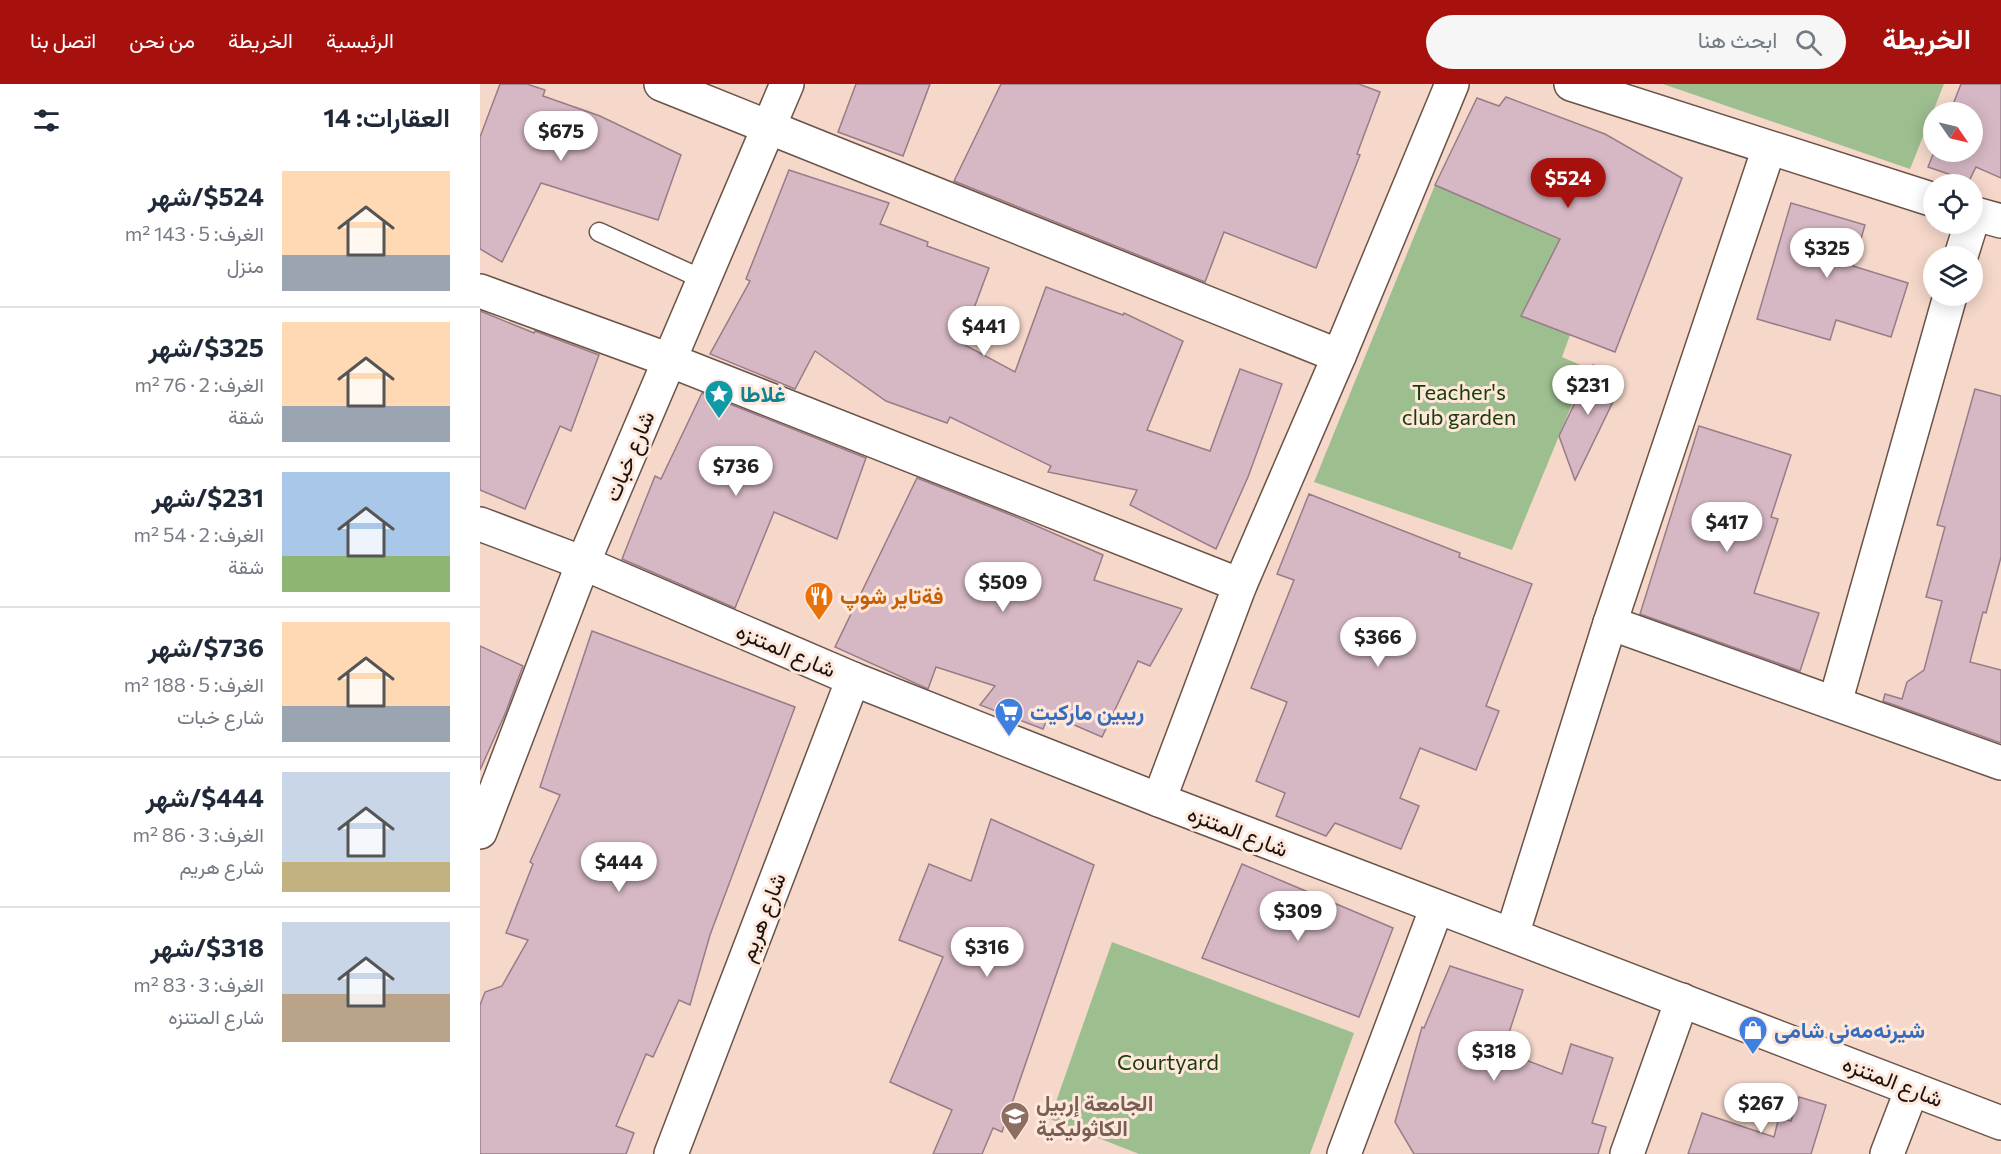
<!DOCTYPE html>
<html lang="ar">
<head>
<meta charset="utf-8">
<style>
	:root { --surface:#fff; --page:#f6f6f7; --text:#1f2937; --muted:#747a83; --line:#e0e1e3; --accent:#a6110e }
	body { margin:0; font-family:Commissioner,Vazirmatn,sans-serif; background:var(--page); color:var(--text); direction:rtl; height:100vh; display:flex; flex-direction:column; font-size:22px; white-space:nowrap }
	* { box-sizing:border-box; margin:0 }
	p { font-size:20px; color:var(--muted) }
	.icon { flex:none; width:33px; height:33px; fill:none; stroke:currentColor; stroke-width:2; stroke-linecap:round; stroke-linejoin:round }
	.map { position:relative; flex:1; overflow:hidden; direction:ltr }
	.drawer { display:flex; flex-direction:column; background:var(--surface); width:480px }
	.drawer>* { flex:none }
	.needle { width:39px; rotate:124deg }
	.tools { position:absolute; left:1443px; top:18px; display:grid; gap:12px }
	.tools a { display:grid; place-items:center; width:60px; height:60px; border-radius:50%; background:var(--surface); box-shadow:0 3px 15px #0003; font-size:30px }
	.price { position:absolute; translate:-50% -51px; padding:0 14px; border-radius:21px; background:#fff; color:#222; font-size:20px; line-height:39px; filter:drop-shadow(0 2px 3px #0008) }
	.price::after { content:''; position:absolute; left:50%; top:36px; width:18px; height:14px; margin-left:-9px; background:inherit; clip-path:polygon(0 0,100% 0,50% 100%) }
	.price.active { background:var(--accent); color:#fff }
	ul { padding:0; list-style:none }
	li { display:flex; align-items:center; gap:18px; height:150px; padding:0 30px }
	li+li { border-top:2px solid var(--line) }
	li span { display:grid; place-items:center; flex:none; width:168px; height:120px; border-radius:0px; color:#555 }
	li>.icon { margin-inline-start:auto }
	span .icon { width:72px; height:72px; fill:#fffc; stroke-width:1 }
	li b { font-size:26px }
	h2 { display:flex; justify-content:space-between; align-items:center; height:72px; padding:0 30px; font-size:26px }
	header { display:flex; align-items:center; gap:36px; box-sizing:border-box; height:84px; padding:0 30px; background:var(--accent); color:#fff }
	header strong { font-size:28px }
	nav { display:flex; gap:33px; margin-inline-start:auto; font-size:21px }
	.search { width:420px; height:54px; background:var(--page); display:flex; align-items:center; gap:15px; box-sizing:border-box; padding:0 21px; border-radius:33px; color:var(--muted); font-size:22px }
	main { display:flex; flex:1; min-height:0 }
	.map>svg:first-child { display:block }
	.green { fill:#9dbe8f }
	.building { fill:#d6b8c4; stroke:#987c87; stroke-width:1.5 }
	.lines { fill:none; stroke-linecap:round; stroke-linejoin:round }
	.service-casing { stroke:#6b5347; stroke-width:21 }
	.minor-casing { stroke:#6b5347; stroke-width:36 }
	.tertiary-casing { stroke:#6b5347; stroke-width:36 }
	.service { stroke:#fff; stroke-width:18 }
	.minor { stroke:#fff; stroke-width:33 }
	.tertiary { stroke:#fff; stroke-width:33 }
	.labels { text-anchor:middle; stroke-width:6; stroke-linejoin:round; paint-order:stroke }
	.park-label { font-size:22px; fill:#1b3c08; stroke:#fee7db }
	.culture-label { font-size:22px; font-weight:bold; fill:#0d838f; stroke:#fee7db; text-anchor:start }
	.street-label { font-size:22px; fill:#1b120d; stroke:#fee7db }
	.food-label { font-size:22px; font-weight:bold; fill:#c56008; stroke:#fee7db; text-anchor:start }
	.shop-label { font-size:22px; font-weight:bold; fill:#366cbe; stroke:#fee7db; text-anchor:start }
	.education-label { font-size:22px; font-weight:bold; fill:#785e54; stroke:#fee7db; text-anchor:start }
</style>
</head>
<body>
<header>
<strong>الخريطة</strong>
<div class="search"><svg class="icon" aria-label="search" viewBox="0 0 24 24"><circle cx="10" cy="10" r="6"/><path d="M15 15l6 6"/></svg>ابحث هنا</div>
<nav><a>الرئيسية</a><a>الخريطة</a><a>من نحن</a><a>اتصل بنا</a></nav>
</header>
<main>
<div class="map">
<svg width="1521" height="1070" viewBox="0 0 1521 1070">
	<rect width="100%" height="100%" fill="#f5d8ca"/>
	<g class="green">
		<path d="M1183,0H1464L1430,85Z"/>
		<path d="M955,101L1080,155L1041,232L1090,251L1082,273L1107,284L1032,466L834,398Z"/>
		<path d="M632,858L874,949L830,1070H659L570,1035Z"/>
	</g>
	<g class="building">
		<path d="M20,0H47L65,6L63,12L120,32L201,71L178,136L61,99L22,178L0,165V53Z"/>
		<path d="M376,0H450L423,72L358,48Z"/>
		<path d="M521,0H879L900,8L877,70L880,71L836,184L744,148L725,198L474,97Z"/>
		<path d="M1481,0H1521V94L1496,83L1489,97L1448,83L1454,68H1492V28H1470Z"/>
		<path d="M1026,13L1125,50L1202,94L1135,268L1041,232L1080,155L955,101L997,14L1019,22Z"/>
		<path d="M309,86L409,119L400,140L448,158L447,162L509,184L481,259L535,288L566,203L643,231L644,229L703,257L667,346L730,367L760,285L802,300L768,393L736,465L650,421L657,406L568,388L571,382L470,333L467,339L406,317L335,267L315,305L230,270L270,197L266,195Z"/>
		<path d="M1311,119L1385,141L1373,182L1428,199L1411,253L1356,236L1350,256L1277,235Z"/>
		<path d="M0,227L54,249L55,247L119,271L91,347L80,342L45,425L0,406Z"/>
		<path d="M1113,281L1143,297L1095,396L1079,352Z"/>
		<path d="M1495,305L1521,312V473L1506,529L1503,528L1490,578L1521,586V659L1403,617L1405,610L1422,615L1427,598L1444,586L1462,517L1446,513L1465,443L1457,441Z"/>
		<path d="M222,309L386,374L357,455L294,428L255,524L142,475L175,392L181,395Z"/>
		<path d="M1219,342L1311,371L1291,433L1298,435L1274,509L1339,529L1320,587L1160,530Z"/>
		<path d="M437,394L536,433L623,471L614,496L702,525L670,582L658,577L622,653L569,630L563,645L500,621L515,602L456,583L448,605L355,563Z"/>
		<path d="M829,410L980,469L979,473L1052,500L1006,622L1019,627L996,686L940,664L920,714L939,722L921,765L855,739L846,752L796,732L805,709L776,697L807,618L771,604L814,496L797,490Z"/>
		<path d="M112,547L315,623L230,851L210,921L199,916L173,973L166,970L136,1042L154,1049L146,1070H0V921L5,908L22,902L48,856L26,849L53,780L50,778L80,711L60,703Z"/>
		<path d="M0,562L43,582L25,630L0,686Z"/>
		<path d="M511,735L614,781L522,1048L513,1044L502,1070H453L472,1026L410,998L463,873L419,856L449,780L491,797Z"/>
		<path d="M762,780L913,844L879,933L722,874Z"/>
		<path d="M970,882L1043,906L1023,967L1082,990L1091,960L1133,974L1112,1039L1126,1043L1118,1070H934L915,1038L942,943L944,944Z"/>
		<path d="M1319,1013L1346,1021L1331,1070H1208L1222,1029L1294,1053L1299,1033L1311,1037Z"/>
	</g>
	<g class="lines">
		<g class="service-casing">
			<path id="service" d="M119,148L222,195"/>
		</g>
		<g class="minor-casing">
			<g id="minor">
				<path d="M181,0L859,272"/>
				<path d="M1091,0L1454,116"/>
				<path d="M1492,129L1521,137"/>
				<path d="M1481,172L1491,140"/>
				<path d="M0,207L189,276L760,501"/>
				<path d="M0,440L103,479"/>
				<path d="M1130,539L1521,679"/>
				<path d="M1355,619L1470,212"/>
				<path d="M679,716L760,501L859,272L972,0"/>
				<path d="M1032,851L1130,539L1289,64"/>
				<path d="M191,1070L373,595"/>
				<path d="M864,1070L957,823"/>
				<path d="M1147,1070L1202,916"/>
				<path d="M1407,1070L1432,1005"/>
			</g>
		</g>
		<g class="tertiary-casing">
			<g id="tertiary">
				<path d="M103,479L373,595L679,716L1521,1039"/>
				<path d="M0,748L103,479L307,0"/>
			</g>
		</g>
		<use href="#service" class="service"/>
		<use href="#minor" class="minor"/>
		<use href="#tertiary" class="tertiary"/>
	</g>
	<defs>
		<g id="sight-pin" transform="scale(1.5)"><path d="M0 17L-7.5 6A9.5 9.5 0 1 1 7.5 6Z" fill="#0f9aa8" stroke="#fee7db"/><path d="M0-6L1.8-2.2L6-1.7L2.9 1.2L3.7 5.4L0 3.3L-3.7 5.4L-2.9 1.2L-6-1.7L-1.8-2.2Z" fill="#fff"/></g>
		<g id="restaurant-pin" transform="scale(1.5)"><path d="M0 17L-7.5 6A9.5 9.5 0 1 1 7.5 6Z" fill="#e8710a" stroke="#fee7db"/><path d="M-5-6h1v4h1v-4h1v4h1v-4h1v5L-1.5 .5V6h-2V.5L-5-1ZM5-6V6H3V1.5H1.5Q1.5-4 5-6Z" fill="#fff"/></g>
		<g id="supermarket-pin" transform="scale(1.5)"><path d="M0 17L-7.5 6A9.5 9.5 0 1 1 7.5 6Z" fill="#3f7fe0" stroke="#fee7db"/><path d="M-6-5.5h2.5l.6 2H6L4.5 2H-2.5L-4.4-4H-6ZM-1.5 3.2a1.3 1.3 0 1 0 .1 0ZM3 3.2a1.3 1.3 0 1 0 .1 0Z" fill="#fff"/></g>
		<g id="shop-pin" transform="scale(1.5)"><path d="M0 17L-7.5 6A9.5 9.5 0 1 1 7.5 6Z" fill="#3f7fe0" stroke="#fee7db"/><path d="M-5-2.5h2.3a2.7 3.5 0 0 1 5.4 0H5L5.5 6h-11ZM-1.5-2.5h3a1.5 2.3 0 0 0-3 0Z" fill="#fff"/></g>
		<g id="university-pin" transform="scale(1.5)"><path d="M0 17L-7.5 6A9.5 9.5 0 1 1 7.5 6Z" fill="#8d6e63" stroke="#fee7db"/><path d="M0-5L7-2L0 1L-7-2ZM-4 1L0 2.5L4 1V4Q0 6-4 4Z" fill="#fff"/></g>
	</defs>
	<g fill-rule="evenodd">
		<use href="#sight-pin" x="239" y="310"/>
		<use href="#restaurant-pin" x="339" y="512"/>
		<use href="#supermarket-pin" x="529" y="628"/>
		<use href="#shop-pin" x="1273" y="946"/>
		<use href="#university-pin" x="535" y="1032"/>
	</g>
	<g class="labels">
		<g class="park-label">
			<text x="979" y="316">Teacher's<tspan x="979" dy="25">club garden</tspan></text>
			<text x="688" y="986">Courtyard</text>
		</g>
		<g class="culture-label">
			<text x="260" y="318">غلاطا</text>
		</g>
		<g class="street-label">
			<text transform="translate(149 372) rotate(-67)" y="8">شارع خبات</text>
			<text transform="translate(306 566) rotate(23)" y="8">شارع المتنزه</text>
			<text transform="translate(758 747) rotate(21)" y="8">شارع المتنزه</text>
			<text transform="translate(282 833) rotate(-69)" y="8">شارع هريم</text>
			<text transform="translate(1413 997) rotate(21)" y="8">شارع المتنزه</text>
		</g>
		<g class="food-label">
			<text x="360" y="520">فةتاير شوپ</text>
		</g>
		<g class="shop-label">
			<text x="550" y="636">ريبين ماركيت</text>
			<text x="1294" y="954">شیرنەمەنی شامی</text>
		</g>
		<g class="education-label">
			<text x="556" y="1027">الجامعة إربيل<tspan x="556" dy="25">الكاثوليكية</tspan></text>
		</g>
	</g>
</svg>
<div class="tools">
<a><svg class="needle" viewBox="-14 -14 28 28"><path d="M0-13l5 13h-10z" fill="#e53935"/><path d="M0 13l5-13h-10z" fill="#747a83"/></svg></a>
<a><svg class="icon" aria-label="locate" viewBox="0 0 24 24"><circle cx="12" cy="12" r="6"/><path d="M12 2v4M12 18v4M2 12h4M18 12h4"/></svg></a>
<a><svg class="icon" aria-label="layers" viewBox="0 0 24 24"><path d="M12 4l9 5-9 5-9-5zM3 14l9 5 9-5"/></svg></a>
</div>
<b class="price" style="left:81px;top:78px">$675</b>
<b class="price active" style="left:1088px;top:125px">$524</b>
<b class="price" style="left:1347px;top:195px">$325</b>
<b class="price" style="left:504px;top:273px">$441</b>
<b class="price" style="left:1108px;top:332px">$231</b>
<b class="price" style="left:256px;top:413px">$736</b>
<b class="price" style="left:1247px;top:469px">$417</b>
<b class="price" style="left:523px;top:529px">$509</b>
<b class="price" style="left:898px;top:584px">$366</b>
<b class="price" style="left:139px;top:809px">$444</b>
<b class="price" style="left:818px;top:858px">$309</b>
<b class="price" style="left:507px;top:894px">$316</b>
<b class="price" style="left:1014px;top:998px">$318</b>
<b class="price" style="left:1281px;top:1050px">$267</b>
</div>
<section class="drawer">
<h2>العقارات: 14<svg class="icon" aria-label="filters" viewBox="0 0 24 24"><path d="M4 7h16M4 17h16"/><circle cx="9" cy="7" r="2"/><circle cx="15" cy="17" r="2"/></svg></h2>
<ul>
<li><span style="background:linear-gradient(#ffd9b3 70%,#9aa5b1 0)"><svg class="icon" aria-label="home" viewBox="0 0 24 24"><path d="M3 11l9-7 9 7M6 9v11h12V9"/></svg></span><div><b>$524/شهر</b><p>الغرف: 5 · 143 m²</p><p>منزل</p></div></li>
<li><span style="background:linear-gradient(#ffd9b3 70%,#9aa5b1 0)"><svg class="icon" aria-label="home" viewBox="0 0 24 24"><path d="M3 11l9-7 9 7M6 9v11h12V9"/></svg></span><div><b>$325/شهر</b><p>الغرف: 2 · 76 m²</p><p>شقة</p></div></li>
<li><span style="background:linear-gradient(#a9c7e8 70%,#8fb573 0)"><svg class="icon" aria-label="home" viewBox="0 0 24 24"><path d="M3 11l9-7 9 7M6 9v11h12V9"/></svg></span><div><b>$231/شهر</b><p>الغرف: 2 · 54 m²</p><p>شقة</p></div></li>
<li><span style="background:linear-gradient(#ffd9b3 70%,#9aa5b1 0)"><svg class="icon" aria-label="home" viewBox="0 0 24 24"><path d="M3 11l9-7 9 7M6 9v11h12V9"/></svg></span><div><b>$736/شهر</b><p>الغرف: 5 · 188 m²</p><p>شارع خبات</p></div></li>
<li><span style="background:linear-gradient(#c9d6e8 75%,#c2b280 0)"><svg class="icon" aria-label="home" viewBox="0 0 24 24"><path d="M3 11l9-7 9 7M6 9v11h12V9"/></svg></span><div><b>$444/شهر</b><p>الغرف: 3 · 86 m²</p><p>شارع هريم</p></div></li>
<li><span style="background:linear-gradient(#c9d6e8 60%,#b9a48a 0)"><svg class="icon" aria-label="home" viewBox="0 0 24 24"><path d="M3 11l9-7 9 7M6 9v11h12V9"/></svg></span><div><b>$318/شهر</b><p>الغرف: 3 · 83 m²</p><p>شارع المتنزه</p></div></li>
</ul>
</section>
</main>
</body>
</html>
